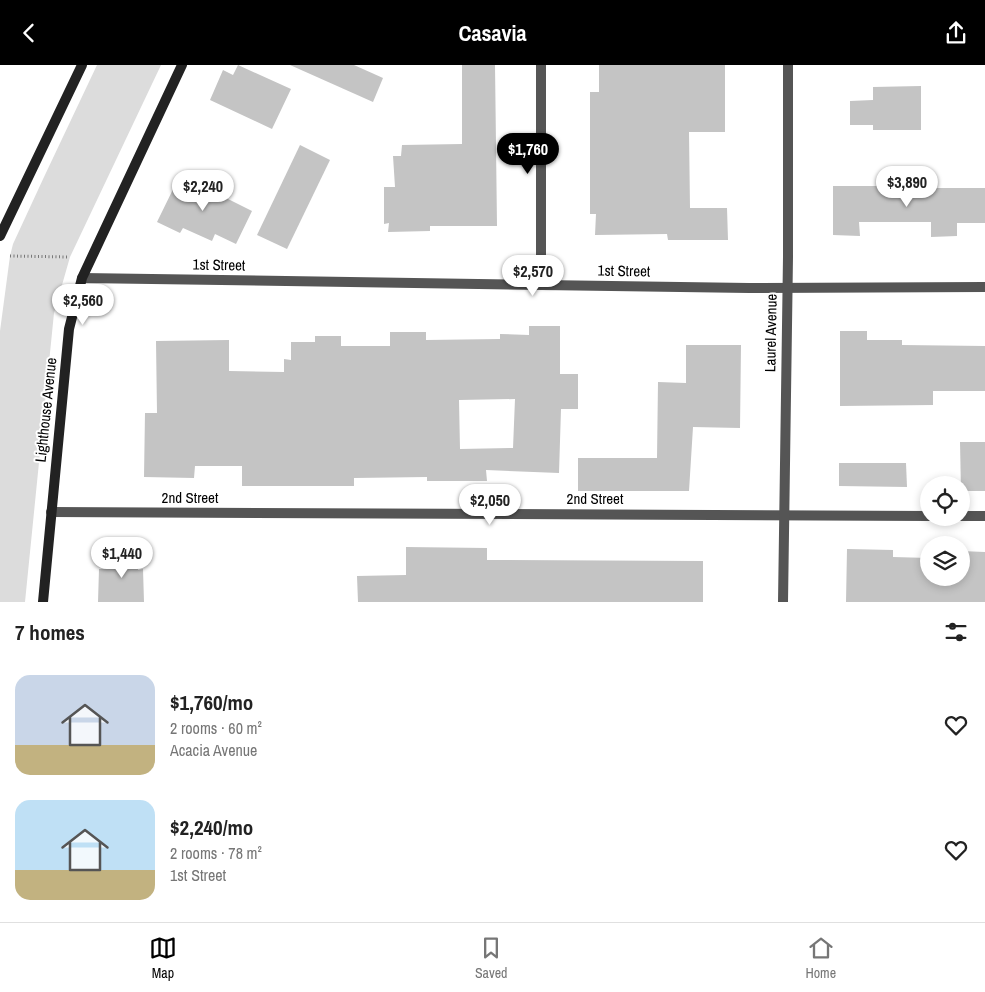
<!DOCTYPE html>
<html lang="en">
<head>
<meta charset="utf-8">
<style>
	:root { --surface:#fff; --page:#f6f6f6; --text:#222; --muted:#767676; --line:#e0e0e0; --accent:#000 }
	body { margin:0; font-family:"Archivo Narrow",sans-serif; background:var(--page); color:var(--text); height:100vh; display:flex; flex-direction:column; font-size:19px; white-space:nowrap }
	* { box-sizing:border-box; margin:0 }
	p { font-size:16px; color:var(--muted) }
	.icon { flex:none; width:28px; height:28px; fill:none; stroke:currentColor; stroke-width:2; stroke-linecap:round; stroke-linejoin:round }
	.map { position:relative; height:537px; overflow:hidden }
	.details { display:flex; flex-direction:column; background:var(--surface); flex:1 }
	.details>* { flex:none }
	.tools { position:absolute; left:920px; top:411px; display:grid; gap:10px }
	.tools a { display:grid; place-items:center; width:50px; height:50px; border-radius:50%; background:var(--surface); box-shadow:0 2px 8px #0003; font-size:25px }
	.price { position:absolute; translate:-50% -42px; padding:0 11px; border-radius:18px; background:#fff; color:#222; font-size:16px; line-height:32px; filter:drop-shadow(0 1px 2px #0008) }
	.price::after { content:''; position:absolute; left:50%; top:30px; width:15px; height:11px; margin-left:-8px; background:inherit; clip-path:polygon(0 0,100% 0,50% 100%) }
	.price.current { background:var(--accent); color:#fff }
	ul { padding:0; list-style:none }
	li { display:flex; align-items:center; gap:15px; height:125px; padding:0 15px }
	li span { display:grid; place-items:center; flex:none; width:140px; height:100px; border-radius:15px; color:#555 }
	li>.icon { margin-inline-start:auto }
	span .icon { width:60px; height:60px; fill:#fffc; stroke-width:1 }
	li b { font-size:21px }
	h2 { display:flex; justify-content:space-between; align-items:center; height:60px; padding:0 15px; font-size:21px }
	header { display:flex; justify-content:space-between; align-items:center; height:65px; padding:0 15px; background:var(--accent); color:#fff; font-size:22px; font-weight:700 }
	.tabs { display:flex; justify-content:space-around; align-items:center; height:70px; border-top:1px solid var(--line); background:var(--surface); font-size:14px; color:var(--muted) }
	.tabs a { display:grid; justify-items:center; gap:2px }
	.tabs .current { color:var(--accent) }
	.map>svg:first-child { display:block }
	.green { fill:#dcdcdc }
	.building { fill:#c4c4c4; fill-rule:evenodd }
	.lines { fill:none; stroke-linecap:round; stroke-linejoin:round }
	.path { stroke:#777; stroke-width:3; stroke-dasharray:1 2.5; stroke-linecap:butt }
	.street { stroke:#555; stroke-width:10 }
	.secondary { stroke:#222; stroke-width:10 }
	.labels { text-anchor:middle; stroke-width:4; stroke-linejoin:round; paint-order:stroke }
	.street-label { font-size:15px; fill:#000; stroke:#fff }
</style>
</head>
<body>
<header><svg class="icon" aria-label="back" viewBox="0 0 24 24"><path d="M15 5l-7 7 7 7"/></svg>Casavia<svg class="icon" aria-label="share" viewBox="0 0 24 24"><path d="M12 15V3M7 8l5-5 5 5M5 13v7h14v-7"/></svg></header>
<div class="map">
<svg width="985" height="537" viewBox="0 0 985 537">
	<rect width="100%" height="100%" fill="#fff"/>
	<path class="green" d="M97,0H161L70,192L54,248L25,537H0V266L10,191L13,179L44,112Z"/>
	<g class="building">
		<path d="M238,0L291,24L272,64L210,35L223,5L233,10Z"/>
		<path d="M290,0H354L383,13L373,37Z"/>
		<path d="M462,0H495L497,161H430V166L388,167L389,158L384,159V122H395L393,91H401L402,80L462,79Z"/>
		<path d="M599,0H725V67H689L690,143H727L728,175H668L667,169L595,170L596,149H590V27H599Z"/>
		<path d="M921,21V65H873V60H850V36L873,35V22Z"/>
		<path d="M300,80L330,95L287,184L257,170Z"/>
		<path d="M180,110L252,146L236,179L215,169L212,176L183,163L180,168L157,157Z"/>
		<path d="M833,121H897V123H985V158H957V171L931,172V157H859L860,171L833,170Z"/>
		<path d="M529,261H560V309H578V344H561L559,408L486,405L487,416H427V412L354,413V421H242V401H195L194,413L144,412L145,348H157L156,276L229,275V306L284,307V294L291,295V277H315V271H341V281H390V267H426V275L500,274V269L529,270ZM515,334L513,383L460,384L459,335Z"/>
		<path d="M840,266H867V275H902V280L985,281V326H933V340L840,341Z"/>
		<path d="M686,280H741L740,363L693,362L689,426H578V393H657L658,317L686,318Z"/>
		<path d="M960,377H985V426H961Z"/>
		<path d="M839,398H906L907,422L839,421Z"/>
		<path d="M406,482L487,483V495L703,496V537H358L357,511L406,510Z"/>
		<path d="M847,484L893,485V492L929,493V512H961V486L985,487V537H846Z"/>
		<path d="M138,487V505L143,504L144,537H98L99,504H108V488Z"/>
	</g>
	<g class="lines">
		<path class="path" d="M10,191L69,192"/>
		<g class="street">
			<path d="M82,213L749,223L985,222"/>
			<path d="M541,219V0"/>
			<path d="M51,447L929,451"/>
			<path d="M961,451H985"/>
			<path d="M783,537L788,192V0"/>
		</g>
		<g class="secondary">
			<path d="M0,171L82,0"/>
			<path d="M43,537L69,264L82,213L182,0"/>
		</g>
	</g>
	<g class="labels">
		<g class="street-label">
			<text transform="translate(219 200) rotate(1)" y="5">1st Street</text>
			<text transform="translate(624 206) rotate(1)" y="5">1st Street</text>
			<text transform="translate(771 268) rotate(-89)" y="5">Laurel Avenue</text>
			<text transform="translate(46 345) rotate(-84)" y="5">Lighthouse Avenue</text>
			<text x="190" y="438">2nd Street</text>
			<text x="595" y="439">2nd Street</text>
		</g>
	</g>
</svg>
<div class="tools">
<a><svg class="icon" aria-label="locate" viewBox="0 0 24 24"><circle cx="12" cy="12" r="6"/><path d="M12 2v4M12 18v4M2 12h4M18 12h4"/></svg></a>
<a><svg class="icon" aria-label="layers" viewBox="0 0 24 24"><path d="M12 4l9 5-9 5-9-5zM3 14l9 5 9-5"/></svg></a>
</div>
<b class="price current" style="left:528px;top:110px">$1,760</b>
<b class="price" style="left:907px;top:143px">$3,890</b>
<b class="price" style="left:203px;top:147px">$2,240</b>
<b class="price" style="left:533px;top:232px">$2,570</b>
<b class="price" style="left:83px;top:261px">$2,560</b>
<b class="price" style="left:490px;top:461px">$2,050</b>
<b class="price" style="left:122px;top:514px">$1,440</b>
</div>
<section class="details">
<h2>7 homes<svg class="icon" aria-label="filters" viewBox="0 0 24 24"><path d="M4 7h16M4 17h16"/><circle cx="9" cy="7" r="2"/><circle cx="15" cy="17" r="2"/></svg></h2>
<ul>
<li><span style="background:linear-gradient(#c9d6e8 70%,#c2b280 0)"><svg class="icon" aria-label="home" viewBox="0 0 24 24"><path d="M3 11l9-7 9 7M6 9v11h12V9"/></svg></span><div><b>$1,760/mo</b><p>2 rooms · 60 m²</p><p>Acacia Avenue</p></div><svg class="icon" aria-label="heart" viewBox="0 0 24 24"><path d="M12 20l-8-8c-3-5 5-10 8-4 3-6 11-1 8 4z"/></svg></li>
<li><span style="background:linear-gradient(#bfe0f5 70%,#c2b280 0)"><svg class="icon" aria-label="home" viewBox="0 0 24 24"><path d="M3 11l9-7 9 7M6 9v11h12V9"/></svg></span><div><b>$2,240/mo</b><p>2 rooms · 78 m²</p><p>1st Street</p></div><svg class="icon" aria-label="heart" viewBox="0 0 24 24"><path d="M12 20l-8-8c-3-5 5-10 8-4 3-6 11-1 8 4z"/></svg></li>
</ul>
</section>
<nav class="tabs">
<a class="current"><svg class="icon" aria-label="map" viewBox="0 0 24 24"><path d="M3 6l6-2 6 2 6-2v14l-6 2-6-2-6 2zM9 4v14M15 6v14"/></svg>Map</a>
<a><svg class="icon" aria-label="saved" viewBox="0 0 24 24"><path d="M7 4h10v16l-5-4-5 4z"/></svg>Saved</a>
<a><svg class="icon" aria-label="home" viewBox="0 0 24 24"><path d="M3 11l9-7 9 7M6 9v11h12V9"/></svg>Home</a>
</nav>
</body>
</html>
